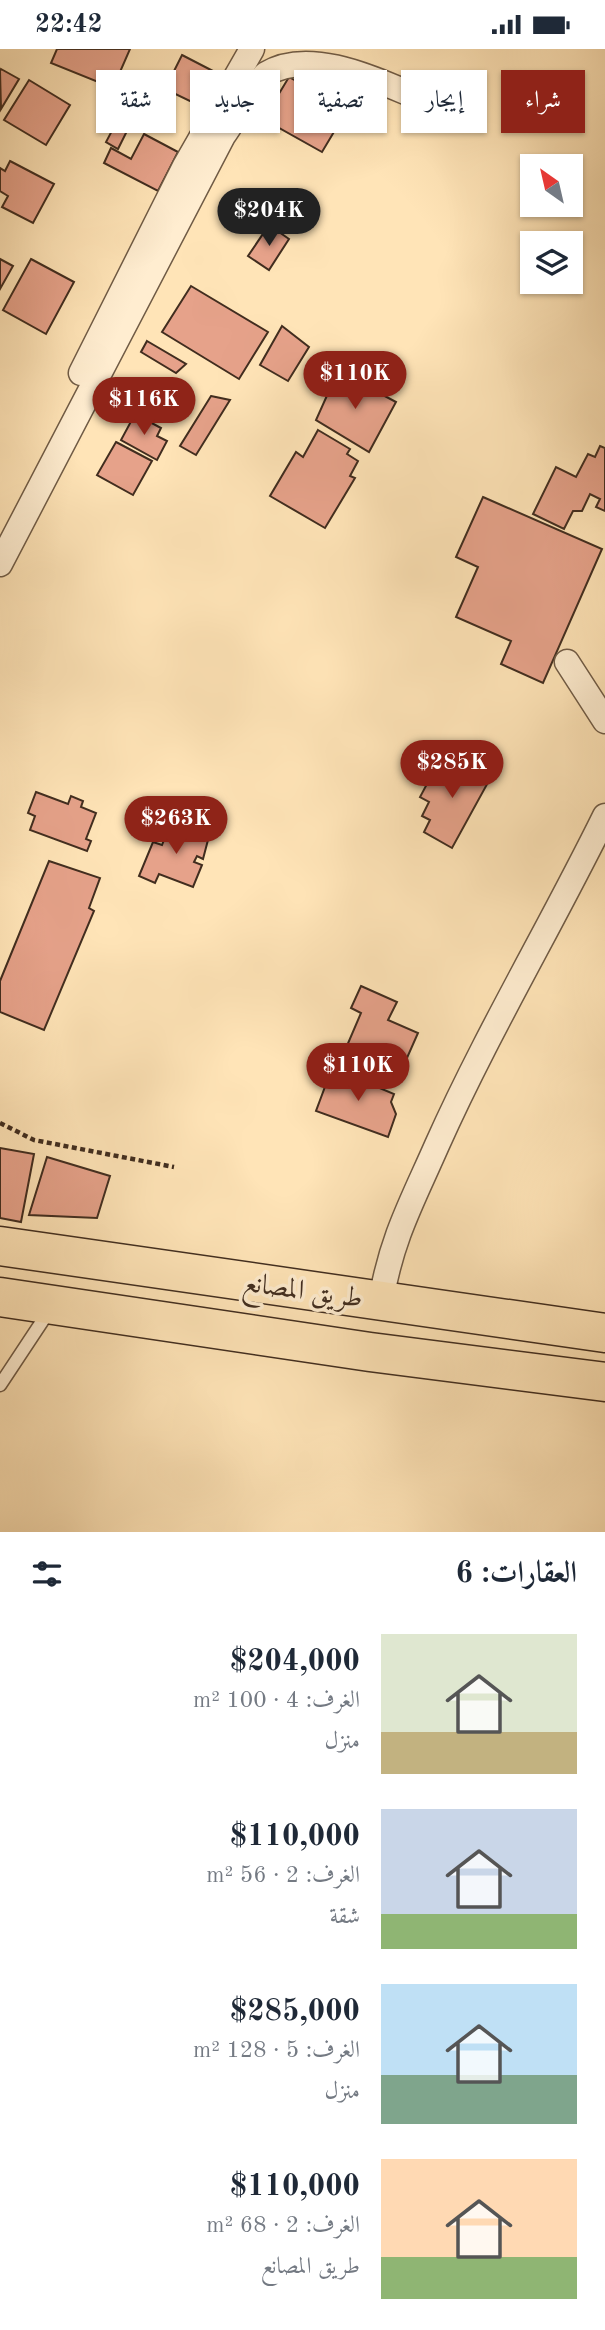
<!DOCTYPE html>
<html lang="ar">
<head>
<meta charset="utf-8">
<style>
	:root { --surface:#fff; --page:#f2f2f3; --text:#1f2937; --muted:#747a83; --accent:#8f2418 }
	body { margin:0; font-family:"Old Standard TT",Amiri,serif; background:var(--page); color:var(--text); direction:rtl; height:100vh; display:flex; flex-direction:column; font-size:26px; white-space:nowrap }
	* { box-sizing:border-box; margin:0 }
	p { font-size:23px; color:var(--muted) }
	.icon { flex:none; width:38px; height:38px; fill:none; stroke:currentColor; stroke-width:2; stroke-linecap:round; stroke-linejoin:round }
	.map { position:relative; height:1483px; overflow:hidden; direction:ltr }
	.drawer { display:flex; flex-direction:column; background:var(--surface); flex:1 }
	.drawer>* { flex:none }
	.top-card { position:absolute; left:21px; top:21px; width:564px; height:63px; direction:rtl; display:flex; gap:14px }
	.needle { width:46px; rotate:326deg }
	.fabs { position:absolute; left:520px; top:105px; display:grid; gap:14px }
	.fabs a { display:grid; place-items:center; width:63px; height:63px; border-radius:0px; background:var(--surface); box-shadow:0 2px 5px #0004; font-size:35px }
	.price { position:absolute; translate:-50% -60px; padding:0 16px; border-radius:24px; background:var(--accent); color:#fff; font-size:23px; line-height:46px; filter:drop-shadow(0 2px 4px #0008) }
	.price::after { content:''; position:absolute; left:50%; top:42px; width:21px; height:16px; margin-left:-10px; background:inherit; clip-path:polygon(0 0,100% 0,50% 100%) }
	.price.active { background:#222; color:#fff }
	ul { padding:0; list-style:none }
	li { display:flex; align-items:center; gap:21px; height:175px; padding:0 28px }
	li span { display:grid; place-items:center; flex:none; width:196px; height:140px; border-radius:0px; color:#555 }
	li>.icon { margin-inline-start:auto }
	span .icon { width:84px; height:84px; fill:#fffc; stroke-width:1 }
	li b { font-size:30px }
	h2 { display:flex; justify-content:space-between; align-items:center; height:84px; padding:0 28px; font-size:30px }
	.tag { padding:0 24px; border-radius:0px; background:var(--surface); box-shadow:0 2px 5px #0004; font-size:24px; line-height:63px }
	.tag.active { background:var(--accent); color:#fff }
	.status { display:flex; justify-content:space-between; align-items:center; height:49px; padding:0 35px; background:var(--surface); direction:ltr }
	.status svg { height:19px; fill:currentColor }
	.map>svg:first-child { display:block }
	.building { fill:#e6a28a; stroke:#412d1f; stroke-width:2 }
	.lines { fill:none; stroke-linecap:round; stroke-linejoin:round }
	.lane-casing { stroke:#705b45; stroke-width:15 }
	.street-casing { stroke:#705b45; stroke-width:27 }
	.primary-casing { stroke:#412d1f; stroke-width:41 }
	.path { stroke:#412d1f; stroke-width:4.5; stroke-dasharray:5 3.5; stroke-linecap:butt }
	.lane { stroke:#ffedd0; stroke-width:12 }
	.street { stroke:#ffedd0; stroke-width:24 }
	.primary { stroke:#ffe4b7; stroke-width:38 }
	.labels { text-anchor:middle; stroke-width:7; stroke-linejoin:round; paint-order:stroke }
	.street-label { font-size:28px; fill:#412d1f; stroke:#ffedd0 }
</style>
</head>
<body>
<div class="status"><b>22:42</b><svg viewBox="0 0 49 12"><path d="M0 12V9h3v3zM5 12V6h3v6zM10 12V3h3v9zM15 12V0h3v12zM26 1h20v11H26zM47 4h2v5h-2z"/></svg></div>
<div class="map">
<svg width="605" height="1483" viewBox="0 0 605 1483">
	<rect width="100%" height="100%" fill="#ffe4b7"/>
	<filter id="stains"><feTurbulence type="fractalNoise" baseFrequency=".00286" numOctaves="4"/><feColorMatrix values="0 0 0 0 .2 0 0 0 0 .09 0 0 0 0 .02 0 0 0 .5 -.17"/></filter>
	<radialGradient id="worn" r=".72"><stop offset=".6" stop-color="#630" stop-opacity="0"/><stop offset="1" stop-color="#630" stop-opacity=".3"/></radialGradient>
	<g class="building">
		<path d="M57,0H130L113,39L51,14Z"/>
		<path d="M182,6L213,22L196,55L165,40Z"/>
		<path d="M1,20L19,30L1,60L0,22Z"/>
		<path d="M289,28L347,61L322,103L258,67L269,47L277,48Z"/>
		<path d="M29,31L70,56L46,96L4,71Z"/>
		<path d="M115,76L127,82L118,100L106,93Z"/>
		<path d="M144,85L178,103L158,142L104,114L111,99L131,110Z"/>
		<path d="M10,112L54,135L33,174L2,158L8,147L0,142V119L5,122Z"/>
		<path d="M269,176L289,190L269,221L248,207Z"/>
		<path d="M0,210L13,217L0,240Z"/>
		<path d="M31,210L74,233L46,285L3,261Z"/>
		<path d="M191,237L268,283L239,330L162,283Z"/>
		<path d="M282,277L309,298L288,332L260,316Z"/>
		<path d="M147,292L186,315L176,324L141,303Z"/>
		<path d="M338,322L396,353L369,403L316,371Z"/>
		<path d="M211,347L230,351L196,406L180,397Z"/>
		<path d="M135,365L161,379L157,387L167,392L157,411L121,391Z"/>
		<path d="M318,381L350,400L347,405L358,412L350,427L355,429L325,479L270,447L296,403L303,408Z"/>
		<path d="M116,393L152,412L133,446L97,426Z"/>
		<path d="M600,397L605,399V462L596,458L600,450L590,445L582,462H573L564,480L533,465L556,418L576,428L588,405L595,408Z"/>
		<path d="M483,448L602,500L543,634L501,615L511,592L456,568L478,518L456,508Z"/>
		<path d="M462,712L491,728L452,799L424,783L430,771L422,767L429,753L420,748L436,718L446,723L450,715L458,719Z"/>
		<path d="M36,743L68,755L71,747L83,752L81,758L96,764L86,790L91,792L87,802L30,781L35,767L28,764Z"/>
		<path d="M172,771L209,787L203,810L197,807L194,813L202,816L193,838L159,825L155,834L139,827L153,793L162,796Z"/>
		<path d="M49,812L100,829L89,859L94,862L44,981L0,963V932Z"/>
		<path d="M361,937L397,953L388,971L418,984L403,1018L383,1009L381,1014L346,999L361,964L351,959Z"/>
		<path d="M332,1019L394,1045L391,1053L396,1065L388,1088L316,1062Z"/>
		<path d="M0,1099L34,1105L21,1173L0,1169Z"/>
		<path d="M47,1108L110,1127L97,1169L29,1166Z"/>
	</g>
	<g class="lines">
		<g class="lane-casing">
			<path id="lane" d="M0,1336L49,1262"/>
		</g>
		<g class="street-casing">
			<g id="street">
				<path d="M81,324L185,117L252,0"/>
				<path d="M0,515L223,87C237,68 249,41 266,25C307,0 368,27 410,45"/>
				<path d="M567,613L605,672"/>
				<path d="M381,1251C392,1188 412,1153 437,1096C487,984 551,877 605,767"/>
			</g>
		</g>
		<g class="primary-casing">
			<g id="primary">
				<path d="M0,1197L605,1284"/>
				<path d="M0,1248L370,1303L605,1333"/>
			</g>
		</g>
		<path class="path" d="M0,1074L34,1091L174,1118"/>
		<use href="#lane" class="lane"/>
		<use href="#street" class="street"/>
		<use href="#primary" class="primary"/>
	</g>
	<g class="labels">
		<g class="street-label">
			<text transform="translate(303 1240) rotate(8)" y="10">طريق المصانع</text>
		</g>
	</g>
	<rect width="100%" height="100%" filter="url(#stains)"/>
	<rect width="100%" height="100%" fill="url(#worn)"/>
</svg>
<div class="fabs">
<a><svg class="needle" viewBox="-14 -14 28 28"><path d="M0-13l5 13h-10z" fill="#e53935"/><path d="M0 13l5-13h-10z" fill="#747a83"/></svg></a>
<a><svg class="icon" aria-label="layers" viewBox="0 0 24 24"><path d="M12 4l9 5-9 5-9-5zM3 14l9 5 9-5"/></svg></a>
</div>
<b class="price active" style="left:269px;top:199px">$204K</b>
<b class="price" style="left:355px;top:362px">$110K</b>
<b class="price" style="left:144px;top:388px">$116K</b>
<b class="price" style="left:452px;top:751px">$285K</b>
<b class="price" style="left:176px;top:807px">$263K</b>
<b class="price" style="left:358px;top:1054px">$110K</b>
<div class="top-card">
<a class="tag active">شراء</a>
<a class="tag">إيجار</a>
<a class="tag">تصفية</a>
<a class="tag">جديد</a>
<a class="tag">شقة</a>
</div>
</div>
<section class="drawer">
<h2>العقارات: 6<svg class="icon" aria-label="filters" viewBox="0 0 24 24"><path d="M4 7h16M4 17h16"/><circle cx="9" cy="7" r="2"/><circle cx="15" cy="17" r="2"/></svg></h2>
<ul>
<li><span style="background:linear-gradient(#dfe7d0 70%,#c2b280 0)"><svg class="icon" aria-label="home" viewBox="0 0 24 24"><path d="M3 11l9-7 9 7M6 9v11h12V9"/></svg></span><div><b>$204,000</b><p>الغرف: 4 · 100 m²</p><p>منزل</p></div></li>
<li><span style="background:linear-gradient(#c9d6e8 75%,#8fb573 0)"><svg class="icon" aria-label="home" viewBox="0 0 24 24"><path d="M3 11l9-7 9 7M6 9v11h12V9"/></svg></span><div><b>$110,000</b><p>الغرف: 2 · 56 m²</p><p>شقة</p></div></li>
<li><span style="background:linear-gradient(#bfe0f5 65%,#7fa58c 0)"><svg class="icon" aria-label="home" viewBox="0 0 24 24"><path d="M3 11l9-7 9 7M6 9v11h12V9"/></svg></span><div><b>$285,000</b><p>الغرف: 5 · 128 m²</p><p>منزل</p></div></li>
<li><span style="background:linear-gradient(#ffd9b3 70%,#8fb573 0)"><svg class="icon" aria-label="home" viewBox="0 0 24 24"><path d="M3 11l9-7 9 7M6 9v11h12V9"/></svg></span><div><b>$110,000</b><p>الغرف: 2 · 68 m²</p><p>طريق المصانع</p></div></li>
</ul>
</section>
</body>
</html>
